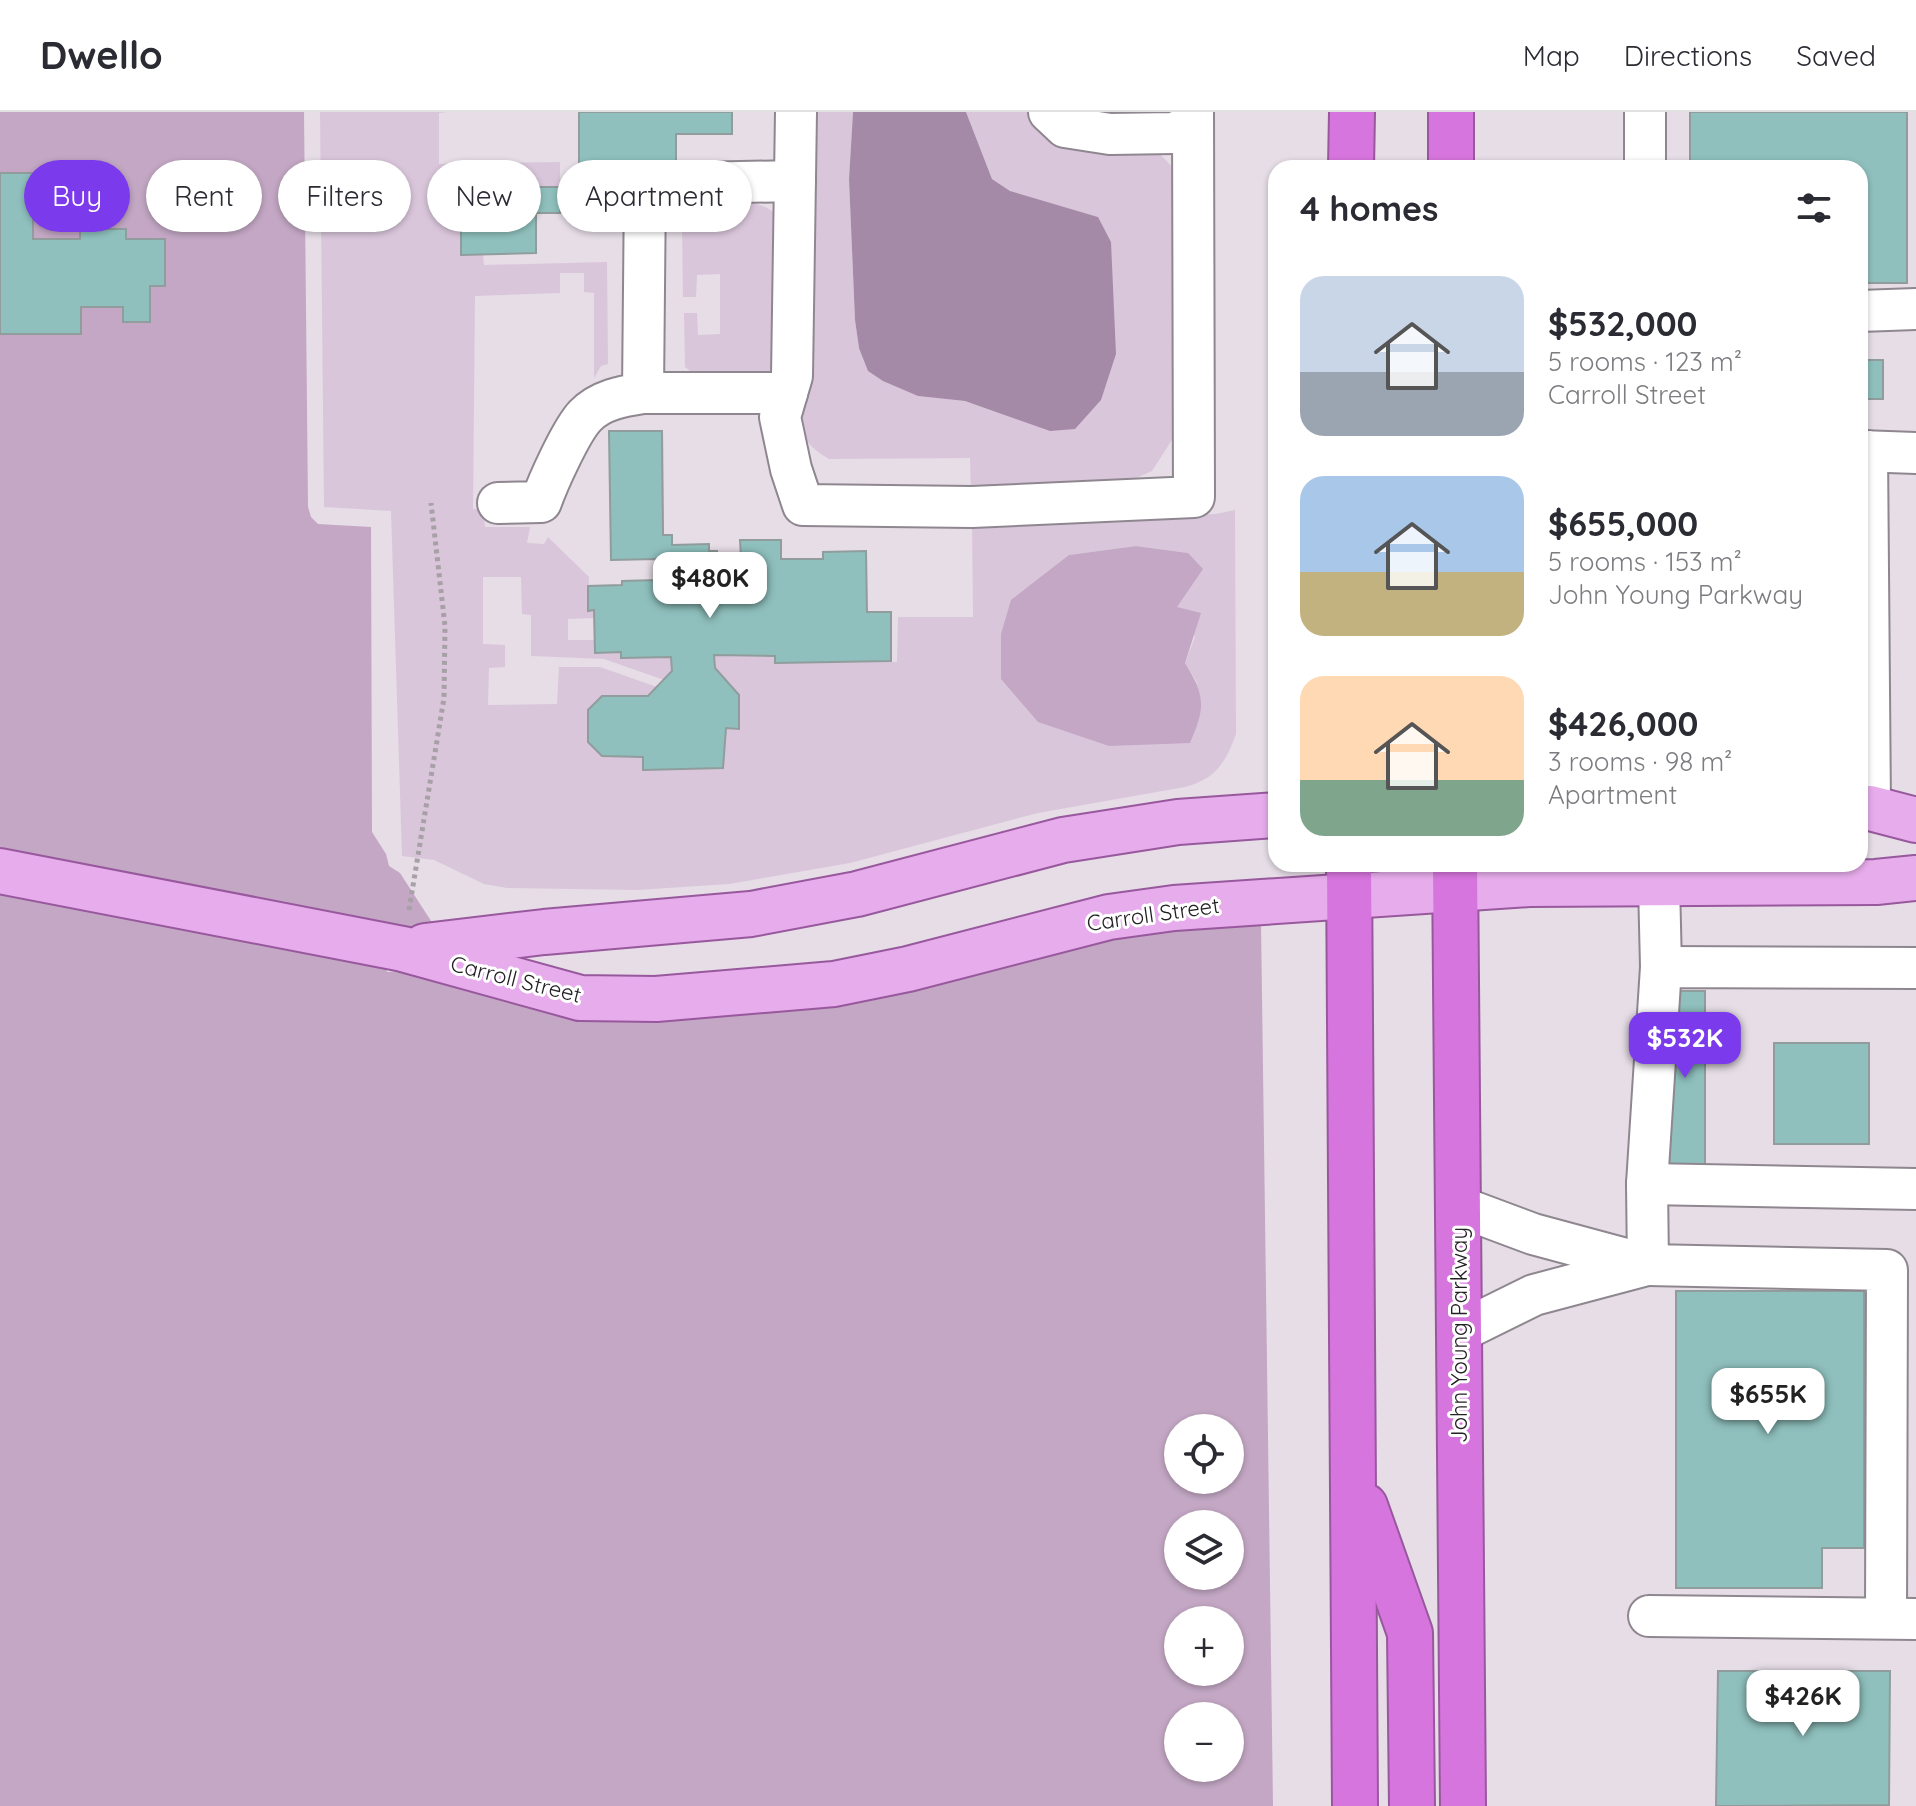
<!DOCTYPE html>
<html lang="en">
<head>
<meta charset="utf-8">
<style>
	:root { --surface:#fff; --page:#f2f2f3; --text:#2b2b33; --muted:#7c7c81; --line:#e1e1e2; --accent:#7c3aed }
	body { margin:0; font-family:Quicksand,sans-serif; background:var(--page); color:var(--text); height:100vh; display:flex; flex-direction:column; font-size:30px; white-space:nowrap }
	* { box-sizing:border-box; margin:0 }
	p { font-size:26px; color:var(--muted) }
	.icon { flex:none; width:44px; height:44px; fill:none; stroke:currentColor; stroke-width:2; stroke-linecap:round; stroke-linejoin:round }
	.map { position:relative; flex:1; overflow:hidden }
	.drawer { position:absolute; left:1268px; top:48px; width:600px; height:712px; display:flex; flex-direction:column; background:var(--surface); border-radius:24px; box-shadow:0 2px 6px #0004 }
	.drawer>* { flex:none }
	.guide { position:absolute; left:24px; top:48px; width:760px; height:72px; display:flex; gap:16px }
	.fabs { position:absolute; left:1164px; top:1302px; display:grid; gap:16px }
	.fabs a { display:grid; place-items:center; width:80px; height:80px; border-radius:50%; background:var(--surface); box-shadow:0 2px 6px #0004; font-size:40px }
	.price { position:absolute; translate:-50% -68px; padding:0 18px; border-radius:16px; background:#fff; color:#222; font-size:26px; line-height:52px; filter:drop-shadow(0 2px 4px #0008) }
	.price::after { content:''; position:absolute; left:50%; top:48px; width:24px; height:18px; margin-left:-12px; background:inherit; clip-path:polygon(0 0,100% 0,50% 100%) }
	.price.on { background:var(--accent); color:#fff }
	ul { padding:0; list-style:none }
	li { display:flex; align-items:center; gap:24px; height:200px; padding:0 32px }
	li span { display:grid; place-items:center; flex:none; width:224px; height:160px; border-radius:24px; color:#555 }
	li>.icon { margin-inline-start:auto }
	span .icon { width:96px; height:96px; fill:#fffc; stroke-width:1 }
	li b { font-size:34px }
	h2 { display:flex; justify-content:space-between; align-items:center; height:96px; padding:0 32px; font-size:34px }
	.chip { padding:0 28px; border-radius:36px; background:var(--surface); box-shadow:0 2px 6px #0004; font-size:28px; line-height:72px }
	.chip.on { background:var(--accent); color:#fff }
	header { display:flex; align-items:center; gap:48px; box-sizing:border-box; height:112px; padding:0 40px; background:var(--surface); border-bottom:2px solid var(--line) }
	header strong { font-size:38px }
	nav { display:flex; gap:44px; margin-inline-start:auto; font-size:28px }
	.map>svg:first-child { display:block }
	.green { fill:#dac6db; fill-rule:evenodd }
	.forest { fill:#c3a7c4; fill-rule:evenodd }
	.water { fill:#a58aa7 }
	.building { fill:#8fc0bd; stroke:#909d9c; stroke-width:2 }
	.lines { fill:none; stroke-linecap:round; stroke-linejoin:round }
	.minor-casing { stroke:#8f8790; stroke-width:44 }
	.major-casing { stroke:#98589d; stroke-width:48 }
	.highway-casing { stroke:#98589d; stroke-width:48 }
	.path { stroke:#a7a0a7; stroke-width:5; stroke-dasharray:4 4; stroke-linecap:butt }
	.minor { stroke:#fff; stroke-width:40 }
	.major { stroke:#e7aceb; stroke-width:44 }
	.highway { stroke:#d775de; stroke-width:44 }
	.labels { text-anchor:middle; stroke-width:6; stroke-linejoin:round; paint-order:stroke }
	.street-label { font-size:22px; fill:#242124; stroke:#fff }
</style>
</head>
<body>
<header>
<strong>Dwello</strong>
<nav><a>Map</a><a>Directions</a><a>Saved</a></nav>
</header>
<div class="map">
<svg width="1916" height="1694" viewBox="0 0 1916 1694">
	<rect width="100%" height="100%" fill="#e6dde6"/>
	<g class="green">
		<path d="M320,0H447L439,1V52L560,50V75H461V143L483,142L484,153L607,150L608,252L601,254L594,266V181L584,180V161H560V181L475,184L473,397H483L485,415H530L527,431L544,432L548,425L589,465L588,498H594V506L568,507V528H595V541L621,540L622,546L671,545L672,559L664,568L604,547L531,544V503L522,502L521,465H483V532L505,533V555L489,556L488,593L557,592L559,555H600L657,575L648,584H602L588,598V630L602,644L643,645V657L723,648L726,616H739V583L715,556L714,543L775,544L776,551L897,550L898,505H973L972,410L1216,402L1235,398L1236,622C1226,650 1216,667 1185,675L1038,701L850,751L729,772L637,778L507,776L484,772L434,748L402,744L391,399L324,395ZM1136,434L1188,441L1177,495L1195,525L1185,551L1198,572L1069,443Z"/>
		<path d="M812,0H853L849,67L855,208L859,236L918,284L965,289L1005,301L1098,105L1010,79L992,67L966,0H1027C1033,9 1042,14 1050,21C1085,46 1117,40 1158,40L1176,59L1177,320L1152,359L1132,368L971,379L970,346L829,347C807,334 802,326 799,301Z"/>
		<path d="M703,90C728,90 757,85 776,102L777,259L771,261L690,259L685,255L684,201H697L698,223L720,222V162L697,163L696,185H683L682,109L687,100Z"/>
	</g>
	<g class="forest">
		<path d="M0,0H304L308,395L311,405L318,412L371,415L372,720L386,742L389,754L400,761L433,812L404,816L0,738Z"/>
		<path d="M1136,434L1188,441L1203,457L1177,495L1201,501L1185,551C1206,585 1205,596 1190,631L1109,634L1038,610L1001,567V522L1011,488L1069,443Z"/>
		<path d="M0,781L386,855L387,860L402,859L658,908L836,892L1113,826L1176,817L1261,810L1273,1694H0ZM1178,1316H1230V1368H1178ZM1178,1412H1230V1464H1178ZM1178,1508H1230V1560H1178ZM1178,1604H1230V1656H1178Z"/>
	</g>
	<path class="water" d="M853,0H966L992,67L1010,79L1098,105L1111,130L1116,242L1101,288L1075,317L1050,319L965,289L918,284L883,269L868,259L859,236L855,208L849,67Z"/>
	<g class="building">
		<path d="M579,0H732V22H676V56H579Z"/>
		<path d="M1690,0H1907V171H1860V56H1690Z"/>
		<path d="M0,61H33V127H80V117H126V127H165V174H150V210H123V195H81V222H0Z"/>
		<path d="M461,75H560V101H536V141L461,143Z"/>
		<rect x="1860" y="248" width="23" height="39"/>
		<path d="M609,319H662L663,419V423H672V433L709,432V439H717V446H741L740,428H781V447H823V440L866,439L867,500H891V549L775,551V544L714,543L715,556L739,583V617L726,616L723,656L643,658V645L602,644L588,630V598L602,584H648L672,559L671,545L621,546V540L595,541L594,498L588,499V474L622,473V469L658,468L657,447L611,448Z"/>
		<rect x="1665" y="879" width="40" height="177"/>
		<rect x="1774" y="931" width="95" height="101"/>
		<path d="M1676,1179H1864V1436H1822V1476H1676Z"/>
		<path d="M1718,1559H1890L1889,1693L1716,1694Z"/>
	</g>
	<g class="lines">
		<g class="minor-casing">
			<g id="minor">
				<path d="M796,0L792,264L780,305L791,357L803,393L972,395L1194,385L1193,0"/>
				<path d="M1049,0L1065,15L1110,22L1174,21L1193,12"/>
				<path d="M1645,56V0"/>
				<path d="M1860,199L1916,197"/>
				<path d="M643,281H787"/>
				<path d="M1860,339L1916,341"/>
				<path d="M1867,339L1870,696"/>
				<path d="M498,391L541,390C548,370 571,319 585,304C600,288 623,284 643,281L645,72L795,69"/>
				<path d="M1659,772L1661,855"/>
				<path d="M1647,1072L1916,1077"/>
				<path d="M1458,1094L1533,1122L1648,1153L1887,1158L1886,1506"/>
				<path d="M1648,1153L1647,1072L1661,855L1916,856"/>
				<path d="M1459,1220L1534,1183L1647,1153"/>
				<path d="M1649,1504L1916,1507"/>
			</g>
		</g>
		<g class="major-casing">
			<g id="major">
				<path d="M1860,696H1870L1916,708"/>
				<path d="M0,759L403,837L580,886L656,887L834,872L908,857L1109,805L1174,796L1529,772L1876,770L1916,766"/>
				<path d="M425,834L544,820L751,802L857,782L1063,728L1178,710L1276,703"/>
			</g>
		</g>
		<g class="highway-casing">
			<g id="highway">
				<path d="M1451,0V56"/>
				<path d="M1351,56L1352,0"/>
				<path d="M1349,752L1355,1694"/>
				<path d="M1455,752L1463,1694"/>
				<path d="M1365,1394L1410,1521L1412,1694"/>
			</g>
		</g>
		<path class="path" d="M409,798L444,586L445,514L431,391"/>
		<use href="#minor" class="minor"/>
		<use href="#major" class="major"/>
		<use href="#highway" class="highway"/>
	</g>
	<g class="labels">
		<g class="street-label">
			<text transform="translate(1153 802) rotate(-8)" y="8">Carroll Street</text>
			<text transform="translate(516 867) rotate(14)" y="8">Carroll Street</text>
			<text transform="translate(1459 1223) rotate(-90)" y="8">John Young Parkway</text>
		</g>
	</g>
</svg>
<div class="fabs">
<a><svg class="icon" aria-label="locate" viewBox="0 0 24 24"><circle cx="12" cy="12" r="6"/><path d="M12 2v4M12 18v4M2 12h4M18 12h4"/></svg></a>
<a><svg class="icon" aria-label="layers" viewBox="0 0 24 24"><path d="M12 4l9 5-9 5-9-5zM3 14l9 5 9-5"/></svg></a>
<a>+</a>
<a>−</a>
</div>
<b class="price" style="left:710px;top:508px">$480K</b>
<b class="price on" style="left:1685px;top:968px">$532K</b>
<b class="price" style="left:1768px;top:1324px">$655K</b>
<b class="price" style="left:1803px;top:1626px">$426K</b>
<div class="guide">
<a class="chip on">Buy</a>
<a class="chip">Rent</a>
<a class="chip">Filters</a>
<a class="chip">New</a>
<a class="chip">Apartment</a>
</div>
<section class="drawer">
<h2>4 homes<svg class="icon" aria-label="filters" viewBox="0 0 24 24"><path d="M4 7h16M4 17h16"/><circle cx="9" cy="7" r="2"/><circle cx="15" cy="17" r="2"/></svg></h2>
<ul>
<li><span style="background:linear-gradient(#c9d6e8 60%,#9aa5b1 0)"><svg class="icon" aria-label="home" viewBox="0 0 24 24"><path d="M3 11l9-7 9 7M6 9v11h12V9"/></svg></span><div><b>$532,000</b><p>5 rooms · 123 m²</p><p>Carroll Street</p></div></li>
<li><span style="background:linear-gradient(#a9c7e8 60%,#c2b280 0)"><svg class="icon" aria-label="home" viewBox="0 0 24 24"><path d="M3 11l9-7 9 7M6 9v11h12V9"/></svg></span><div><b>$655,000</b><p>5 rooms · 153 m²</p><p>John Young Parkway</p></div></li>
<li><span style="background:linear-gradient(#ffd9b3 65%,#7fa58c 0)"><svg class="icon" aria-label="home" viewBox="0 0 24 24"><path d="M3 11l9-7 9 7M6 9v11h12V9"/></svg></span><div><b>$426,000</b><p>3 rooms · 98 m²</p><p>Apartment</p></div></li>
</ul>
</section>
</div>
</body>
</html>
